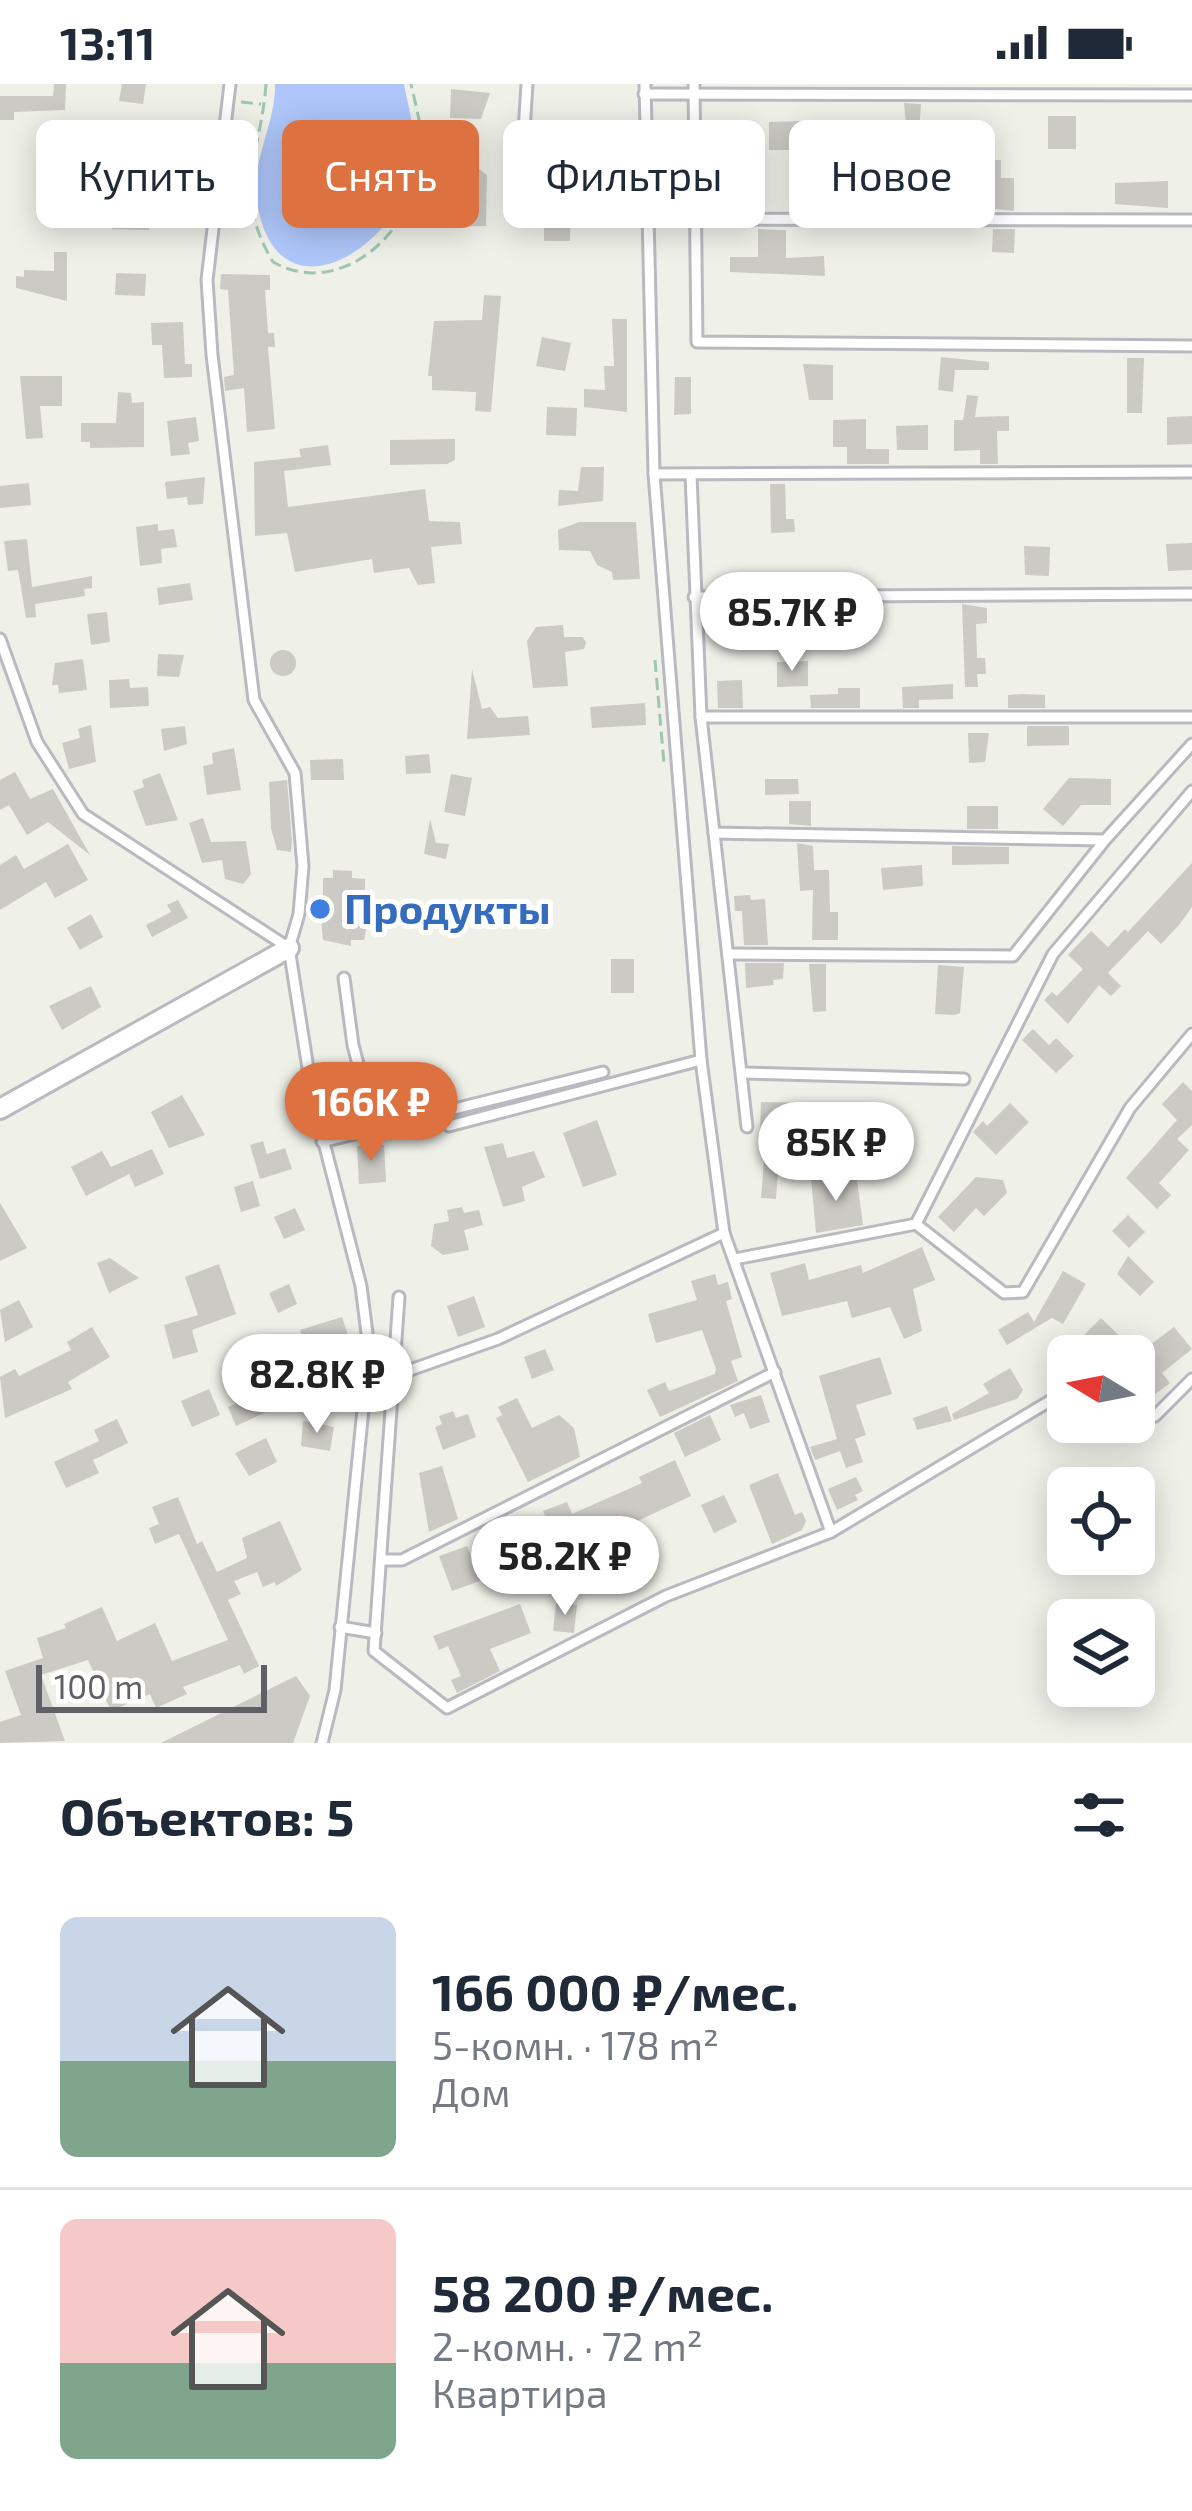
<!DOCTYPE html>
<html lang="ru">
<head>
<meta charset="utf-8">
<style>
	:root { --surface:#fff; --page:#f2f2f3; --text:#1f2937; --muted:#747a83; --line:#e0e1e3; --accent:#dd7240 }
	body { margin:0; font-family:"Exo 2",sans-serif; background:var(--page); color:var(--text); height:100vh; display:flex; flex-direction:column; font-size:45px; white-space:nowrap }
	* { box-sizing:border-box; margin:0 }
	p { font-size:39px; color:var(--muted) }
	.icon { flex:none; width:66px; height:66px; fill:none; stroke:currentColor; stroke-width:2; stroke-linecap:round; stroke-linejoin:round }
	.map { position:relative; height:1659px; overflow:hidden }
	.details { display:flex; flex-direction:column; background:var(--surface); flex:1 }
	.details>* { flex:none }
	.banner { position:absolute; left:36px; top:36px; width:1122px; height:108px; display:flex; gap:24px }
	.needle { width:78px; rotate:280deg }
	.buttons { position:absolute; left:1047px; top:1251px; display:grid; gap:24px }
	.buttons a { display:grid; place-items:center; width:108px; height:108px; border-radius:18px; background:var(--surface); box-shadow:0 6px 30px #0003; font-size:60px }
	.scale { position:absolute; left:36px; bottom:30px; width:231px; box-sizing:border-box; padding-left:12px; border:6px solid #5f6066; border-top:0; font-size:33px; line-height:42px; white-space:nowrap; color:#5f6066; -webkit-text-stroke:9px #fff; paint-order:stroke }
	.price { position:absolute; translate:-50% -102px; padding:0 27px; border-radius:42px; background:#fff; color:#222; font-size:39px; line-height:78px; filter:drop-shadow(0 3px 6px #0008) }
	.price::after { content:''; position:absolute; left:50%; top:72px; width:36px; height:27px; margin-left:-18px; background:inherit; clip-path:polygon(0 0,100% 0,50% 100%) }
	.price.selected { background:var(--accent); color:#fff }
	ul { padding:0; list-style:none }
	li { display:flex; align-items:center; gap:36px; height:300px; padding:0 60px }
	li+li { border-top:3px solid var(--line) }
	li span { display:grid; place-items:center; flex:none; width:336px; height:240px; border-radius:18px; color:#555 }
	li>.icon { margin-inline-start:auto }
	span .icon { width:144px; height:144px; fill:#fffc; stroke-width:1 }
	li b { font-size:51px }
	h2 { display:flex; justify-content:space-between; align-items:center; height:144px; padding:0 60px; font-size:51px }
	.pill { padding:0 42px; border-radius:18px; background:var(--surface); box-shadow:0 6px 30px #0003; font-size:42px; line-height:108px }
	.pill.selected { background:var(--accent); color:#fff }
	.status { display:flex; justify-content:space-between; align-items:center; height:84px; padding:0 60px; background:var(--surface); direction:ltr }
	.status svg { height:33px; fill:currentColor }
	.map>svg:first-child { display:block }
	.water { fill:#aec6f9 }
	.building { fill:#cbcac4 }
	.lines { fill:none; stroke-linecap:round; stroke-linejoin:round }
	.lane-casing { stroke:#b9bac0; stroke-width:15 }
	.street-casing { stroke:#b9bac0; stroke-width:24 }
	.path { stroke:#a0c5b3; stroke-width:3; stroke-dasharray:12 6; stroke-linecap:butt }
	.lane { stroke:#fff; stroke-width:9 }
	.street { stroke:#fff; stroke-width:18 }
	.shop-dot { fill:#3f7fe0; stroke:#fff; stroke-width:4.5 }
	.labels { text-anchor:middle; stroke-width:10; stroke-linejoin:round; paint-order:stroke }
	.shop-label { font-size:42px; font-weight:bold; fill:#366cbe; stroke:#fff; text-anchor:start }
</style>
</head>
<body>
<div class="status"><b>13:11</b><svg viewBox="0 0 49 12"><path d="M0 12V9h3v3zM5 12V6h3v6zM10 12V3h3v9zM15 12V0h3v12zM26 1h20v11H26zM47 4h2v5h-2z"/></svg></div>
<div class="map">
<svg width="1192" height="1659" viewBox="0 0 1192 1659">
	<rect width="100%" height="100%" fill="#eff0e8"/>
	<path class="water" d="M275,0H404C409,26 418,55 414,82C399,164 276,242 257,117C251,76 276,39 275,0Z"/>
	<g class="building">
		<path d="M54,0H66L65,26L14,28V36H0V12H53Z"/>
		<path d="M122,0H146L143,20L119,17Z"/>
		<path d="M451,5L490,9L481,35L450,34Z"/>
		<path d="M904,19L921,20L919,52L907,51Z"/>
		<rect x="1048" y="32" width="28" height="33"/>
		<path d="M834,36L827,88H811V66H769V38Z"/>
		<path d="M713,42H735V71L712,70Z"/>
		<path d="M139,46L162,49L158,84L131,81Z"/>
		<path d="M556,61H579L580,98H571L570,157H544V120H557Z"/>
		<path d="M449,69L479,71L478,84L487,91L486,142L436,143L427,126H457V99L447,98Z"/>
		<path d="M979,76H1001V94H1014V127L977,123Z"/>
		<path d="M44,91L79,94L75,131L41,128Z"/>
		<path d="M149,93L200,100L198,114L148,107Z"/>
		<path d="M1168,97V124L1115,120V99Z"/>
		<rect x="730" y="106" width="23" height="20"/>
		<path d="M114,117L150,119L149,146L112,145Z"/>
		<path d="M758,145L786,146V174L824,172L825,192L730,188V173H758Z"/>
		<path d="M993,145H1015L1014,169L992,168Z"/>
		<path d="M54,168H67V217L16,204V192L24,193V186L54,187Z"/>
		<path d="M116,189L146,190L145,212L115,211Z"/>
		<path d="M221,190L270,191V206H265L268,249H274L275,263H268L275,345L247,348L244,304L225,307L224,293L234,291L228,206L220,205Z"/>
		<path d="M484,211L501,212L491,328L475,327L476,308L432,306V292H428L434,237L482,236Z"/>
		<path d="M612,235H627V328L584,323V305L605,306L604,282H614Z"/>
		<path d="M183,238L185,280H192V293L164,294L162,261H152L151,239Z"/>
		<path d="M542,253L571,259L565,287L536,282Z"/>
		<path d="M941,273L989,278V286H955L953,308L938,306Z"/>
		<path d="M1127,274H1144L1142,329H1127Z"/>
		<path d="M803,280L833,281V316H809Z"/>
		<path d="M20,292H62V322H40L43,354L26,355Z"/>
		<path d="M675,293H691V330L674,331Z"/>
		<path d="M118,308L131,309L132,319L144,318V363L90,364V358H81V339H116Z"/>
		<path d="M967,311L978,312L975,333L1009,332V347H997L998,380H980V366L954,367V336H963Z"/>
		<path d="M547,323L577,324L576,352L546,351Z"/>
		<path d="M1192,332V360L1167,361V333Z"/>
		<path d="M196,333L199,357L188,359L190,370L171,372L167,337Z"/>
		<path d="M866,335V365H889V380H847V363H833V336Z"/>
		<path d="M928,341V366H897L896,342Z"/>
		<path d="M455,355V376L447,380L390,381V356Z"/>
		<path d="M328,361L331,381L284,387L288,423L425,405L429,437L460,438L462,460L431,463L435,499L418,501L409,484L374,489L372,475L295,488L287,449L255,452L254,378L301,373L299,365Z"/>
		<path d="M581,383H604L603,417L558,422L559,406L578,407Z"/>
		<path d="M205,393L203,420L188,421L187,413L167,415L165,398Z"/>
		<path d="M29,399L31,421L0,424V402Z"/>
		<path d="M770,400H785L786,435H794L795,448L771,449Z"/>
		<path d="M579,438H636L640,495L613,496L612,488L597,481L590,467L559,466L558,446Z"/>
		<path d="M158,440V447L174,445L177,463L161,465L162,479L140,482L136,443Z"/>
		<path d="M27,455L32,503L92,492V504L84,505L85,512L35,520L36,533L26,534L18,486L8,487L4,457Z"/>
		<path d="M1192,459V486L1168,487L1166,460Z"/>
		<path d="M1024,462L1050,463L1049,492L1025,491Z"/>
		<path d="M190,499L193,516L159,521L157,504Z"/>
		<path d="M962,520L987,524V539L976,540L977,574H985L986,590H977L978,603H965Z"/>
		<path d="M711,522H731L732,548L712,549Z"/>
		<path d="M107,528L110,558L91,561L87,530Z"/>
		<path d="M563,541L564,553H583L586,559L584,565L565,568L568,602L533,604L527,557L536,543Z"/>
		<circle cx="283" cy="579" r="13"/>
		<path d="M158,570L184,571L179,593L157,592Z"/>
		<path d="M83,575L87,606L59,609L58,601H52L55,579Z"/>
		<path d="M808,577V602L777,603V578Z"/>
		<path d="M472,585L482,625L490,623L498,634L528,632L530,651L467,655Z"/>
		<path d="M129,595L130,604L148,603L149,622L110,624L109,596Z"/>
		<path d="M742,596L743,624H718L717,597Z"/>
		<path d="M953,600V615L919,616V624H903L902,603Z"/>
		<path d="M838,604H860V624H811L810,611L838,610Z"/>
		<path d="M1022,610L1045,611V624H1008V611Z"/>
		<path d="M645,619L646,641L592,644L590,623Z"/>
		<path d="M91,641L96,678L69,685L62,659L80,654L78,645Z"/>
		<path d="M185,642L187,660L164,667L161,645Z"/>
		<path d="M1027,642H1069V661L1027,662Z"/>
		<path d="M968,649H989L985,678L969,679Z"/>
		<path d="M234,664L241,706L207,711L203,682L213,680L212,669Z"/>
		<path d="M429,670L431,689L406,690L405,672Z"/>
		<path d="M343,675L344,696H311L310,676Z"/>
		<path d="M15,688L30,715L53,705L90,771L48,738L27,751L9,721L0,726V696Z"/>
		<path d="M160,689L178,736L146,742L133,707L144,703L142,696Z"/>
		<path d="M451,690L472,694L465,732L444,728Z"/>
		<path d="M1069,694L1111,695V721H1081L1063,742L1043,725Z"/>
		<path d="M765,695H798L799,710L765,711Z"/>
		<path d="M287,696L292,757L291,768L277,766L271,744L269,698Z"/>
		<path d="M789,717H811V742L789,740Z"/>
		<rect x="967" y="722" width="31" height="23"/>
		<path d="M203,734L211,758L246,757L251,790L243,800L225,795L222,776L202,779L189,739Z"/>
		<path d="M430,735L436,759L449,760L446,775L424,770Z"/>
		<path d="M797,759L813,762L814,786H829L830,828H838V856H812L813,806L800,807Z"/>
		<path d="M68,760L88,796L55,814L46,798L0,826V781L16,771L24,785Z"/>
		<path d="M952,762L1009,763V780L952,781Z"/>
		<path d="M1192,779V823L1179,841L1161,860L1148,847L1108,889L1121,902L1111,912L1099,901L1068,940L1044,916L1052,908L1057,912L1083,885L1068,871L1091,847L1108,863L1125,845L1128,848Z"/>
		<path d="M922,781L923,802L883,806L881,784Z"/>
		<path d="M333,786L352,787V794L365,795V815H372L364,856H351V862L323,856L319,814H323V794H333Z"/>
		<path d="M750,811L751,816L765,815L768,861H744L742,827H735L734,812Z"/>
		<path d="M178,816L188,834L152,853L146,841L171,828L167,821Z"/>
		<path d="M91,830L103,853L80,866L67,844Z"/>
		<rect x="611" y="875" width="23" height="34"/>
		<path d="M784,879L783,895L773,896L774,901L746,904L745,879Z"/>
		<path d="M809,880H826V927L813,928Z"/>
		<path d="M938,881L964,883L960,929L955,931L935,930Z"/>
		<path d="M91,902L101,923L62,946L49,922Z"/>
		<path d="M1033,945L1049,961L1056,954L1074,972L1056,989L1022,956Z"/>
		<path d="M1183,998L1192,1007V1041L1177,1055L1189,1066L1159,1099L1171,1111L1157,1125L1126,1094L1177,1036L1162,1020Z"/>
		<path d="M182,1011L205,1051L169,1064L151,1028Z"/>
		<path d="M761,1018L823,1019V1051L798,1050L795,1087L778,1086L776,1115L761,1114L766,1049H760Z"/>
		<path d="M1010,1019L1029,1038L996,1071L973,1048L983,1037L987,1042Z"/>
		<path d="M867,1023H884L883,1047H858V1030H867Z"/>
		<path d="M597,1036L617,1091L583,1103L563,1049Z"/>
		<path d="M263,1057L267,1070L285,1064L292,1085L260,1095L250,1061Z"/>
		<path d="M503,1059L507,1074L534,1067L545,1093L522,1103L525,1117L503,1123L484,1063Z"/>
		<path d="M384,1061L386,1098L359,1100L357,1062Z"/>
		<path d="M152,1065L164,1090L135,1103L129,1090L86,1112L71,1083L102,1067L111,1083Z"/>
		<path d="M976,1093L1003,1096L1007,1109L984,1132L976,1124L954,1148L938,1133Z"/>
		<path d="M811,1094L857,1096L863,1141L816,1149Z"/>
		<path d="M253,1097L260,1122L241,1128L234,1103Z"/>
		<path d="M0,1119L27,1164L0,1177Z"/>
		<path d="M462,1123L464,1129L479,1126L483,1141L464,1146L469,1166L443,1171L431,1162L434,1140L449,1137L447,1126Z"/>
		<path d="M295,1124L305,1146L284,1155L274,1133Z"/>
		<path d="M1128,1131L1145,1148L1129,1164L1112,1147Z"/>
		<path d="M922,1163L935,1196L913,1205L922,1247L904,1255L890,1223L852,1234L847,1217L782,1232L770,1189L805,1179L809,1196L861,1181L863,1189Z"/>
		<path d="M1128,1172L1154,1198L1140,1212L1117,1190Z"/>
		<path d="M110,1174L139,1194L109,1209L97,1179Z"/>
		<path d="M219,1180L236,1230L192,1246L198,1268L173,1275L164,1241L198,1231L185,1193Z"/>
		<path d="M1063,1187L1086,1200L1063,1240L1052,1234L1007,1261L998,1246L1028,1228L1034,1238Z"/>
		<path d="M715,1190L718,1201L728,1198L732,1215L726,1217L742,1273L731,1277L738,1297L660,1333L647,1306L665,1298L669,1307L715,1290L716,1285L702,1246L656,1259L648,1230L697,1216L691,1197Z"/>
		<path d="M289,1200L297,1220L278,1229L269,1209Z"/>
		<path d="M474,1212L485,1243L458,1253L447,1222Z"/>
		<path d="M19,1216L33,1243L5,1258L0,1226Z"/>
		<path d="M342,1233L349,1254L306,1267L300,1246Z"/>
		<path d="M1101,1234L1128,1260L1116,1272H1105L1084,1251Z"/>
		<path d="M92,1243L110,1273L68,1298L72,1305L5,1334L0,1293L15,1285L19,1292L71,1266L67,1258Z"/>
		<path d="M1174,1243L1192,1265L1162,1289L1170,1299L1134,1326V1273Z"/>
		<path d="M545,1265L554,1286L532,1295L524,1273Z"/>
		<path d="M880,1273L892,1310L856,1321L866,1351L855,1355L863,1378L846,1384L840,1367L815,1376L810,1363L837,1355L819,1292Z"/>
		<path d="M1010,1284L1023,1306L1017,1315L954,1336L952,1330L989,1309L983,1300Z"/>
		<path d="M309,1291L347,1295L354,1300L352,1323L312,1309Z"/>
		<path d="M209,1305L220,1331L192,1343L181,1317Z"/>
		<path d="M259,1309L268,1327L236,1342L228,1323Z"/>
		<path d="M761,1311L770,1338L750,1345L744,1329L735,1333L730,1321Z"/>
		<path d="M517,1314L532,1344L559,1331L574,1344L580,1373L528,1398L496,1334L502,1331L498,1323Z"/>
		<path d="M947,1322L952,1337L917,1346L913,1334Z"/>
		<path d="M453,1327L456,1334L468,1330L476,1353L443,1366L435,1343L442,1340L439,1332Z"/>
		<path d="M710,1331L721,1356L685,1373L674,1349Z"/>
		<path d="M117,1335L128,1359L93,1376L99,1389L66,1404L54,1378L99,1357L94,1346Z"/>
		<path d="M303,1337L334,1343L330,1367L301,1362Z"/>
		<path d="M266,1354L277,1378L249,1392L235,1369Z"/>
		<path d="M675,1376L691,1412L588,1460L592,1468L577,1474L565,1446L553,1451L543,1427L567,1418L572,1430L642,1399L639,1393Z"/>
		<path d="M442,1382L458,1435L429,1448L419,1389Z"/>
		<path d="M778,1389L795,1431L802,1428L806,1437L802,1446L772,1460L749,1401Z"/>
		<path d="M856,1393L863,1407L855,1411L858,1416L837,1426L828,1405Z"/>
		<path d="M724,1411L737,1438L714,1449L701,1421Z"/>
		<path d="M178,1413L197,1460L202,1457L217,1488L247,1474L242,1454L280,1437L302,1486L276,1502L275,1498L263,1503L257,1488L234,1497L241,1510L228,1516L259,1582L244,1590L240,1581L183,1603L187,1610L156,1624L150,1610L111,1627L88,1576L41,1591L65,1657L0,1659V1638L21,1631L5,1587L43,1574L37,1554L66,1544L64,1540L102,1523L117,1557L155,1539L172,1577L228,1556L179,1450L155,1460L149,1444L159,1440L152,1423Z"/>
		<path d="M525,1445L542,1488L510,1502L490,1454Z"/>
		<path d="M467,1462L475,1482L485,1487L480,1497L452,1507L439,1472Z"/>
		<path d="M556,1519L577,1521L574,1549L553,1547Z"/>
		<path d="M520,1520L531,1549L490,1565L500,1587L457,1609L451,1596L461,1592L448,1562L439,1566L433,1552Z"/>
		<path d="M296,1592L310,1612L293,1659H161Z"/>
	</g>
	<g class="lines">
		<g class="lane-casing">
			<g id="lane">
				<path d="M230,0L207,196L212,271L254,616L295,689L303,782L299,830L289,864L313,1016L361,1202L369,1265L335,1606L322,1659"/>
				<path d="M645,0L654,390L701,976L724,1149L831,1448"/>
				<path d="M694,0L697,258L1192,262"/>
				<path d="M644,10L1192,11"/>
				<path d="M519,126L527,0"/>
				<path d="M694,135L1192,136"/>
				<path d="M654,390L1192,388"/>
				<path d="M691,391L701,633L747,1043"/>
				<path d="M694,513L1192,510"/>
				<path d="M0,555L37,658L83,730L289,864"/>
				<path d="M701,633H1192"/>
				<path d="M714,749L1105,756"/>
				<path d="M728,870L1013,872L1105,756L1192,660"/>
				<path d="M344,894L353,961L375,1045"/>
				<path d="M742,989L964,995"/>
				<path d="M449,1042L701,976"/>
				<path d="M322,1058L603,988"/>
				<path d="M916,1140L1053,870L1192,707"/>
				<path d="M735,1175L916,1140L1004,1209L1023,1208L1130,1024L1192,950"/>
				<path d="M399,1213L374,1567L447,1624L666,1512L831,1448L1068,1306"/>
				<path d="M316,1282L367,1286"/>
				<path d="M396,1291L498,1255L724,1149"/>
				<path d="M1134,1335L1155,1332L1192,1295"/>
				<path d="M383,1476H402L775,1288"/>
				<path d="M340,1543L376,1549"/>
			</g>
		</g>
		<g class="street-casing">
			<path id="street" d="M0,1025L289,864"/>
		</g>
		<g class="path">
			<path d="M266,0C261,70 231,108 273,178C343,217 416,144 422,74C424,50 416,23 411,0"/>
			<path d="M241,18L261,20"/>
			<path d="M655,576L664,680"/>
		</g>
		<use href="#lane" class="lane"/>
		<use href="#street" class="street"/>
	</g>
	<circle class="shop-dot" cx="320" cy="825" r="12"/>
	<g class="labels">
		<g class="shop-label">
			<text x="344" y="840">Продукты</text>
		</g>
	</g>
</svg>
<div class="buttons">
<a><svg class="needle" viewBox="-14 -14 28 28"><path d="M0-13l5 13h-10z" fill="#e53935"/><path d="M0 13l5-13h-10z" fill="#747a83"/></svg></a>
<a><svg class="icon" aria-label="locate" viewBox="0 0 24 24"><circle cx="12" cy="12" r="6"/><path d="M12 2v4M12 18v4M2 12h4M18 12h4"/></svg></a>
<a><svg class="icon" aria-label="layers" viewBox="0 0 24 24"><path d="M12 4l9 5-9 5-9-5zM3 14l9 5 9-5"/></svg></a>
</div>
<div class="scale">100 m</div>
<b class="price" style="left:792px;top:590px">85.7K ₽</b>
<b class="price selected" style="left:371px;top:1080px">166K ₽</b>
<b class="price" style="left:836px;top:1120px">85K ₽</b>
<b class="price" style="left:317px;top:1352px">82.8K ₽</b>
<b class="price" style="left:565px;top:1534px">58.2K ₽</b>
<div class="banner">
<a class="pill">Купить</a>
<a class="pill selected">Снять</a>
<a class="pill">Фильтры</a>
<a class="pill">Новое</a>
</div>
</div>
<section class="details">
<h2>Объектов: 5<svg class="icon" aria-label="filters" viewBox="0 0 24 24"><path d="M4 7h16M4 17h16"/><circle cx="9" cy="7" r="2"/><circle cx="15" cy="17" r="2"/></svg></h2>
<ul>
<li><span style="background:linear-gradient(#c9d6e8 60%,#7fa58c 0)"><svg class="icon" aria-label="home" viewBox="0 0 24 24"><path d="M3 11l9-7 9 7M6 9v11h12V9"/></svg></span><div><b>166 000 ₽/мес.</b><p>5-комн. · 178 m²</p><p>Дом</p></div></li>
<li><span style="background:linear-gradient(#f6c9c9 60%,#7fa58c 0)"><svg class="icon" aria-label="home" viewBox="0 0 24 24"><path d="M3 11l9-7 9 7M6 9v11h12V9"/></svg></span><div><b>58 200 ₽/мес.</b><p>2-комн. · 72 m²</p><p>Квартира</p></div></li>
</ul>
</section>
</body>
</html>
